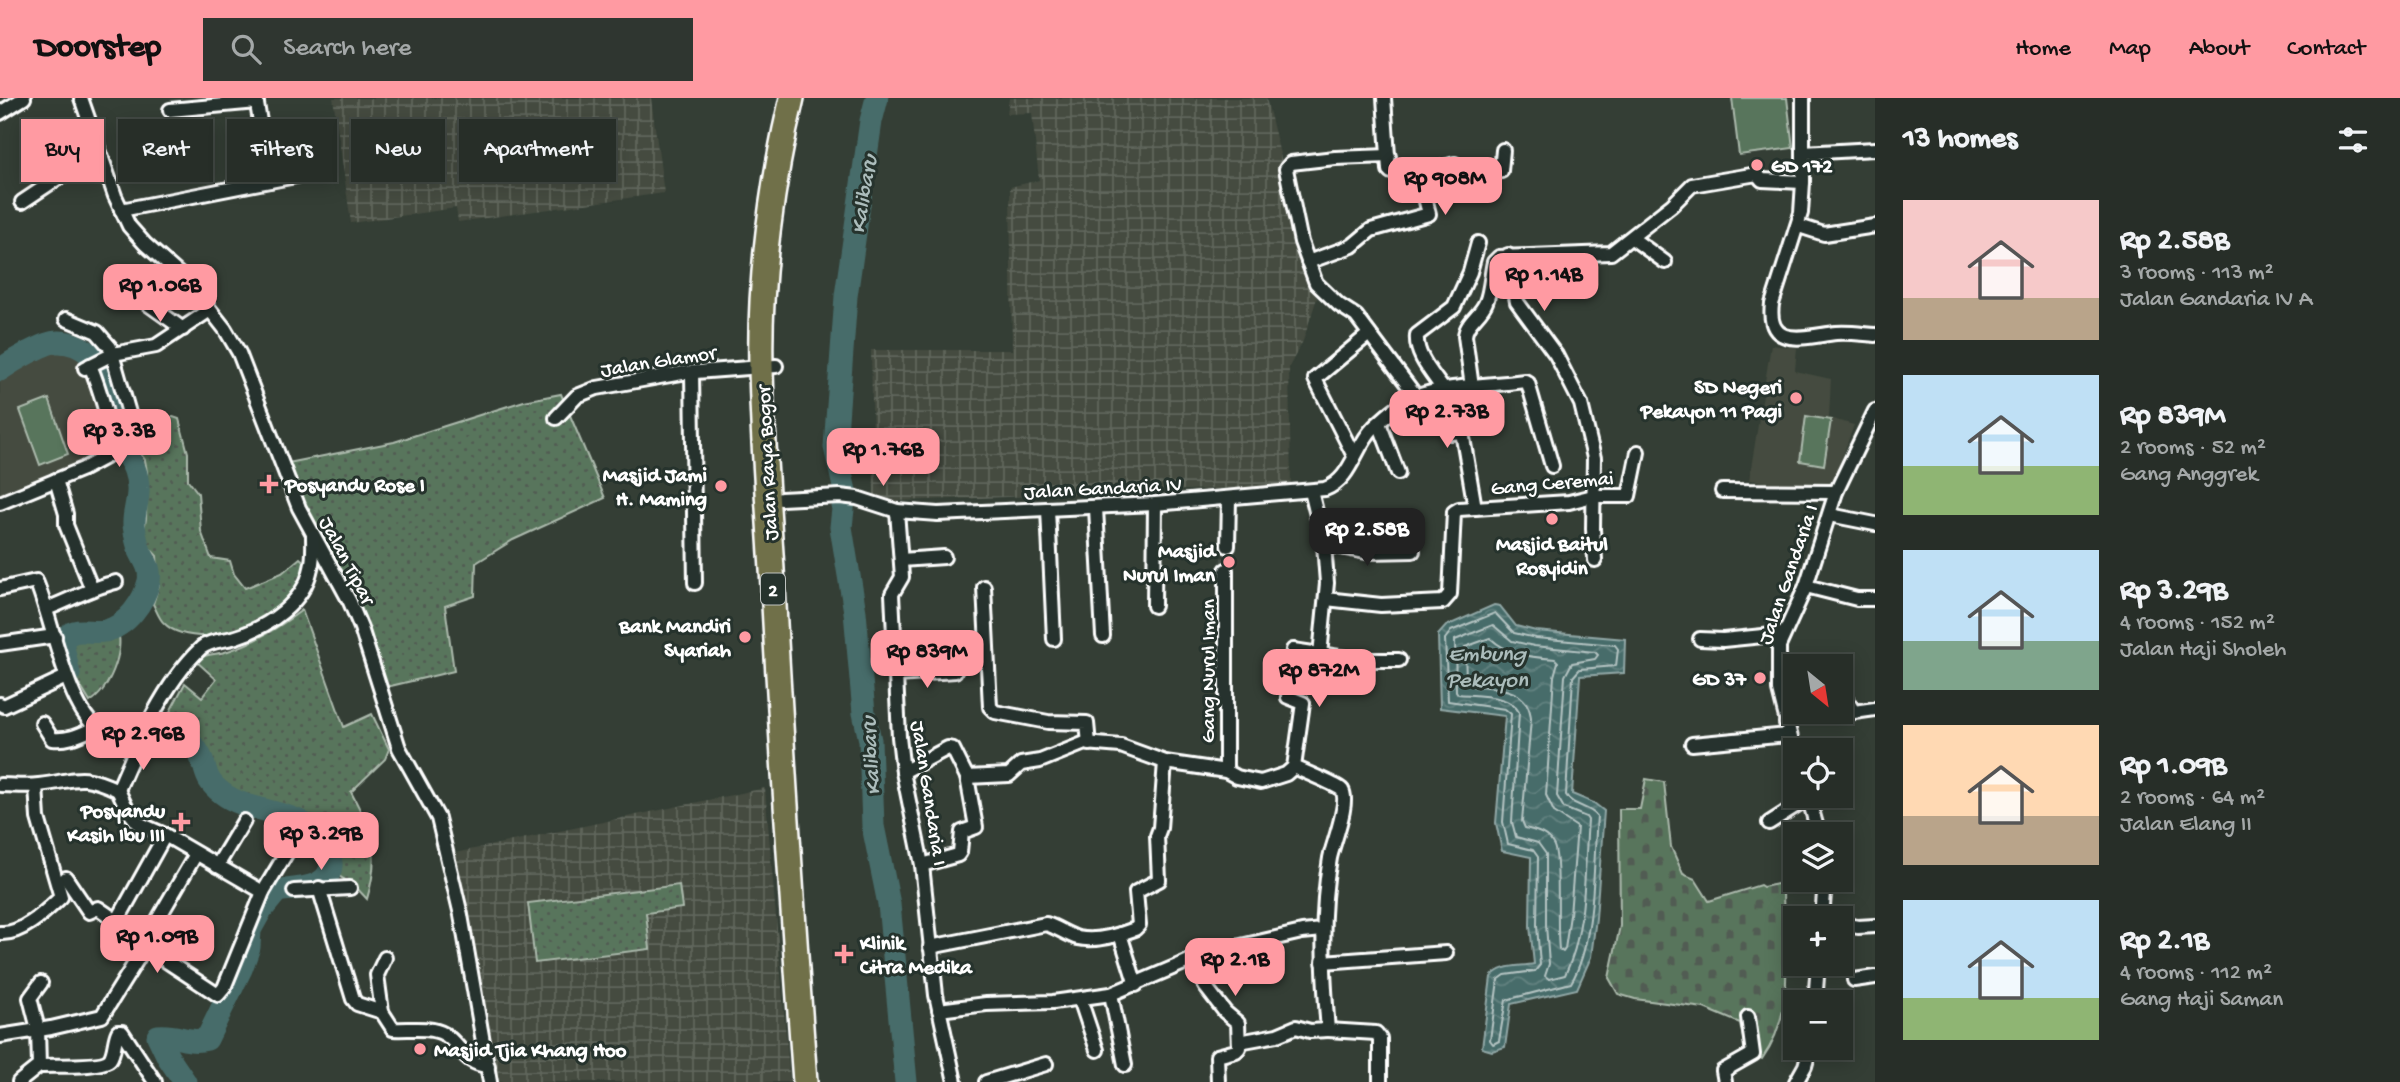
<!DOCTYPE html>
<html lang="en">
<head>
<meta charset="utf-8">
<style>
	:root { --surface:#272e28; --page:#2f3630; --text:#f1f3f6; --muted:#a4a8a8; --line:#434a45; --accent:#ff9aa2 }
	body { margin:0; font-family:"Gochi Hand",sans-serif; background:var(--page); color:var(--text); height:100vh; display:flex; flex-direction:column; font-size:26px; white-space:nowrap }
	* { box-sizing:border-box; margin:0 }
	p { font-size:23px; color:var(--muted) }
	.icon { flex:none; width:38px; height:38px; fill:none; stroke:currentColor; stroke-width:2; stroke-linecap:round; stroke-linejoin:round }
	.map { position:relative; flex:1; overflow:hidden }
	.panel { display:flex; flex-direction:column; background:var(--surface); width:525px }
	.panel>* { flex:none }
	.banner { position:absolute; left:21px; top:21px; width:665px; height:63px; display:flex; gap:14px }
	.needle { width:46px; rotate:150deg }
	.tools { position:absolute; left:1783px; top:556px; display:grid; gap:14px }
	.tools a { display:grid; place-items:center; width:70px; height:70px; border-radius:0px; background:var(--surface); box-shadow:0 4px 18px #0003,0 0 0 2px var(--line); font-size:35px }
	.price { position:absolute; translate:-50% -60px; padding:0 16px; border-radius:14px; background:var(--accent); color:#111; font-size:23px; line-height:46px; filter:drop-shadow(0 2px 4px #0008) }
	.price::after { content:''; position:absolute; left:50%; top:42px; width:21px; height:16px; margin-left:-10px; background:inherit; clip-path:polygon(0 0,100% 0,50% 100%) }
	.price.on { background:#222; color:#fff }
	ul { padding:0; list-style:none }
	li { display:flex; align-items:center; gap:21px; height:175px; padding:0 28px }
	li span { display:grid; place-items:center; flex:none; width:196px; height:140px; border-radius:0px; color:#555 }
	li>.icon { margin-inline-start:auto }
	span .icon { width:84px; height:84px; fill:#fffc; stroke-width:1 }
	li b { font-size:30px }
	h2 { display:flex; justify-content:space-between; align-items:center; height:84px; padding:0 28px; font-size:30px }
	.tag { padding:0 24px; border-radius:0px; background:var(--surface); box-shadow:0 4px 18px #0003,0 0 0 2px var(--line); font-size:24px; line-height:63px }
	.tag.on { background:var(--accent); color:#111 }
	header { display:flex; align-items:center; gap:42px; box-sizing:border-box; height:98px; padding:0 35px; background:var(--accent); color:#111 }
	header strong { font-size:33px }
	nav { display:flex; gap:38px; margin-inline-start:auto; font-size:24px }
	.search { width:490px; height:63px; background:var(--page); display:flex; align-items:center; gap:18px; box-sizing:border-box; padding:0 24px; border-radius:0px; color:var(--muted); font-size:26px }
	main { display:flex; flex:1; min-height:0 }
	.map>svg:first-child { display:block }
	.built { fill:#444b3f }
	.industrial { fill:url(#industrial-grid) }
	.grass { fill:url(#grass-dots); stroke:#acbaad; stroke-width:2 }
	.cemetery { fill:url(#cemetery-stones); stroke:#acbaad; stroke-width:2 }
	.green { fill:#59745b; stroke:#acbaad; stroke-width:2 }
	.water { fill:url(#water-waves); stroke:#91a7a6; stroke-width:2 }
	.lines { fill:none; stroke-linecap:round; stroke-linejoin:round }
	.shore { stroke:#b5c4c3; stroke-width:2 }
	.river { stroke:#476c6a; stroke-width:23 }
	.street-tunnel { stroke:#485149; stroke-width:12; stroke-dasharray:12 6; stroke-linecap:butt }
	.street-casing { stroke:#fff; stroke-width:18 }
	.highway-casing { stroke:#fff; stroke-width:28 }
	.street { stroke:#26332d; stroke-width:12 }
	.highway { stroke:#70704a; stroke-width:23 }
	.poi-dot { fill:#ff9aa2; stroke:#26332d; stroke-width:2.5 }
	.labels { text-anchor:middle; stroke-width:6; stroke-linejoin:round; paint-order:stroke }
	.shield { fill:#26332d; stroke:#bec2c0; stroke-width:2 }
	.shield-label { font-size:19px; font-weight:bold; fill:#fff }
	.poi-label { font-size:21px; font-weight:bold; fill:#fff; stroke:#26332d; text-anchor:end }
	.street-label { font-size:21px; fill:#fff; stroke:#26332d }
	.water-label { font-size:23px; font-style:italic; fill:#acbdbc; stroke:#26332d }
</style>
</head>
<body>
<header>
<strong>Doorstep</strong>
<div class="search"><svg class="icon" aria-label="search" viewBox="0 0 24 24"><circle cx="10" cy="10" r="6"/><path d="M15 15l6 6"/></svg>Search here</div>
<nav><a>Home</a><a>Map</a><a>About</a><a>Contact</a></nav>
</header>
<main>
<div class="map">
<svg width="1875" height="984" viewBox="0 0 1875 984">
	<defs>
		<pattern id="industrial-grid" width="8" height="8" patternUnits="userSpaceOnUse" patternTransform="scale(1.75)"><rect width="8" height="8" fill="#444b3f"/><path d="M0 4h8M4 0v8" fill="none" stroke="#60665c"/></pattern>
		<pattern id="grass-dots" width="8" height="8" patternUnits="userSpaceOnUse" patternTransform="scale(1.75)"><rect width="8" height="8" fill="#59745b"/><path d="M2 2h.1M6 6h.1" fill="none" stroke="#515c52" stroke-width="1.8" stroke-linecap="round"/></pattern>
		<pattern id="cemetery-stones" width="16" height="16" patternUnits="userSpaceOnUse" patternTransform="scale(1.75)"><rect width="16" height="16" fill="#59745b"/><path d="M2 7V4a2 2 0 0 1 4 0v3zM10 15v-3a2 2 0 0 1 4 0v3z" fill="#515c52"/></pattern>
		<pattern id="water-waves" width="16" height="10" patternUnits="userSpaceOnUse" patternTransform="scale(1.75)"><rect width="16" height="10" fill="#476c6a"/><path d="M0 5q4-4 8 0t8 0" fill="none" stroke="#638280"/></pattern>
	</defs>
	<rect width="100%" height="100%" fill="#343e35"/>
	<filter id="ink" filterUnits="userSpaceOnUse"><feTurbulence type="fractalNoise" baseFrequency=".0143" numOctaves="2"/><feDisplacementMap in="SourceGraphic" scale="14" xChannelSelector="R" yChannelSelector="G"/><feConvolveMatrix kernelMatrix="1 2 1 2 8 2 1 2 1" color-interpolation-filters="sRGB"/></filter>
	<g filter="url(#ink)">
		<g class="built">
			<path d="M1771,247L1797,250L1795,273L1831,281L1829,320L1854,327L1830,392L1749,382Z"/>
			<path d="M60,251L76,255L85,270L109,343L106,358L0,401V280L44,253Z"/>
		</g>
		<g class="industrial">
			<path d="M333,0H651L664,95L458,124L456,110L351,125Z"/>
			<path d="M1009,0H1266L1285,76L1297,140L1317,200L1303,243L1289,269L1291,388L874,404L871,252H1012L1010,89L1039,82L1032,15L1007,16Z"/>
			<path d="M765,690L790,984H488L450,756Z"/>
		</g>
		<g class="grass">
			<path d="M561,296L605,400L513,442L476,465L475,498L445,508L454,573L382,590L283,366L394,344L524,303Z"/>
			<path d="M173,319L179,321L188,355V382L198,395L201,433L211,460L230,463L234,476L245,490L282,475L300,460L308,467C306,487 276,519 258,528C235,539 183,545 164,525C159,521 156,511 153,506L159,487L157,458L145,445L143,438L146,421L147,374L145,362L135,347L129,325Z"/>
			<path d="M302,512L344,629L372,616L389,651L385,661L351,694C372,734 381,755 367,801L354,787L337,777C353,718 289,713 250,700C243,698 232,692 226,688C213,678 210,646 190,630L161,631L185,585L202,599L216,581L196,563C205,555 217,557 228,553C256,544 279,529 302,512Z"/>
			<path d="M118,533C124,555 109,592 90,604L73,576L66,550C76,531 100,539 118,533Z"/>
			<path d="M679,787L682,810L646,815L650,851L535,865L528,805Z"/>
		</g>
		<path class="cemetery" d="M1646,681L1664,684L1671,749L1683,776L1695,781L1709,803L1760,787L1763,789L1783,785C1782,846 1800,908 1762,961L1745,950L1740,925L1704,910L1635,901L1618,896L1609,880L1620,828L1619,711H1640Z"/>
		<g class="green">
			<path d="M1732,0H1787L1793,50L1739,57Z"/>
			<path d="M49,301L68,356L40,367L20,312Z"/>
			<path d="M1806,318L1831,322L1824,367L1800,363Z"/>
		</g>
		<path class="water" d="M1494,507L1500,508L1516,528L1536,533L1625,541L1624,575L1580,578L1572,696L1594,705L1604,713L1596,820L1591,859L1577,891L1511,906L1505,949L1492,953L1482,950L1491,879C1501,866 1519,869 1534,866L1530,828L1531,759L1502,753L1496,725L1505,618L1440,610L1438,537L1446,528Z"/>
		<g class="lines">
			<g class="shore">
				<path d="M1495,515L1514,535L1536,540L1615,547L1618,551L1616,568L1580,571L1573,579L1566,697C1572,708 1589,708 1597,718C1593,767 1596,843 1571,885L1506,902L1499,943L1493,946L1490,942L1498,882L1505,877L1535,873L1540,867L1537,827L1538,759L1533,752L1508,746L1503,724L1511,616L1505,611L1448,603L1445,541L1451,533Z"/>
				<path d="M1493,527L1512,543L1534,548L1595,554L1598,557L1595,561L1572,565L1565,578L1557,698L1564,710L1586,719L1588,722C1584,771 1587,833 1565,877L1549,881L1545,878L1549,866L1546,827V756L1538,745L1516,739L1512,724L1519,614C1509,596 1477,598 1458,596L1456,593L1455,542Z"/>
				<path d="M1490,540C1510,558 1529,559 1555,561L1558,564L1554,578L1546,697L1554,714L1577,729L1570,817L1565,851L1563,854L1559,851C1556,829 1561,758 1553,746C1547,735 1536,733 1525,730L1522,723L1531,621C1529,588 1494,590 1469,587L1466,584L1465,549Z"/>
			</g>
			<g class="river">
				<path d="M877,0L871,23L846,198L835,349L845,393L841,429L855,514L864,615L870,642L873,728L889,806L906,984"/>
				<path d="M0,272C11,264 44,244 57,244C82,243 105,265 111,288C115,305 113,325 119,341C126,361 137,365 138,390C139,402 133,415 134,427C135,435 137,446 140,453C145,464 151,470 149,483C144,504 127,528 105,533C88,536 73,526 62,544L69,576"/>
				<path d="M118,634L183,639C188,643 195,648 198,654C209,671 201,679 222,695C253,719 303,707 325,748C328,754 332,761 331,768C328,792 295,790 277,793L260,814L250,832L249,849L241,871L207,941C187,946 179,936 158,938L168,959L185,984"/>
			</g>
			<path class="street-tunnel" d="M1226,472L1228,448"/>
			<g class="street-casing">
				<g id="street">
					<path d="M81,0L115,98L129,128L145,146L189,185L225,231L239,255L299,410L350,504L361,530L399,650L438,720L461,817L490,984"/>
					<path d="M256,0L270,83"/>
					<path d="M1803,0V84L1801,115L1772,206C1766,253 1807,238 1836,235C1849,234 1862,236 1875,237"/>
					<path d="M170,12L257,4"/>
					<path d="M0,15L24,0"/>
					<path d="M1803,55L1875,51"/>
					<path d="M1389,58L1335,60L1291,65L1286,71L1301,144L1316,185L1339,207L1356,218L1416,298"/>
					<path d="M1420,76L1455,66L1466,85L1501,73L1503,52"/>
					<path d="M22,104L61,78L102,59"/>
					<path d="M121,112L301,77"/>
					<path d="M1799,128L1824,136L1875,128"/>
					<path d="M1632,140L1665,164"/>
					<path d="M1508,157L1517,204L1556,257L1581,306L1594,360L1593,431L1595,462"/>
					<path d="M1308,164L1352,148L1371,132L1429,116L1418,70L1391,74L1389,72L1384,0"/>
					<path d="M141,201L183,231"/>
					<path d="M66,221L97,234L110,249L135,336"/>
					<path d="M85,270L113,256L156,248L210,212"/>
					<path d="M692,274L695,485"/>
					<path d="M1472,289L1465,238C1466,224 1481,217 1486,204C1491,192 1491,177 1494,164L1499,159L1611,155L1672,107L1692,87L1757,76L1762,82L1803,84"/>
					<path d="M1443,291C1432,275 1415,257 1417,237L1454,209L1470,174L1478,145"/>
					<path d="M1439,293L1450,335L1462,334L1475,410"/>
					<path d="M556,320L577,298L597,290L682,275L776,268"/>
					<path d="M1379,325L1398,375"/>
					<path d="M1354,358L1315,281L1369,236"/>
					<path d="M56,382L66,416V427L91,489"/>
					<path d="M1311,393L1324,446L1327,485L1320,557"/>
					<path d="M1722,393L1836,394"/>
					<path d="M781,401L840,398L857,400L897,413L938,416L1155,406L1325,391C1352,381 1354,349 1374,329C1386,318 1402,303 1418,298C1452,286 1490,288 1525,283L1528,285L1552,368"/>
					<path d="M0,405L83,371L111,356C116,339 97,284 90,267"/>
					<path d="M1096,410L1103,538"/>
					<path d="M1048,411L1054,541"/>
					<path d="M897,413L902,479L892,496L899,639L903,674L922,767L936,897L955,984"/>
					<path d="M1830,417L1875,426"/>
					<path d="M1324,446L1366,454L1413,453"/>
					<path d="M1228,448L1229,401"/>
					<path d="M901,462L944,459"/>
					<path d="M1806,488L1857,501H1875"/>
					<path d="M984,489L990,609L995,614L1048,624L1087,625L1089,646"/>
					<path d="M0,491L36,483C52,520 66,606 96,629C108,638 125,640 138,643"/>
					<path d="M1326,501L1381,507L1443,504L1450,496L1454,414L1459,411L1569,404L1593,398H1629L1638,354"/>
					<path d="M1154,508L1155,406"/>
					<path d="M46,511C70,502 90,490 116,484"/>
					<path d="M1700,541L1723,542L1783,536"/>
					<path d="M0,546L55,538"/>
					<path d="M897,577L955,573"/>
					<path d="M1841,596L1844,597L1854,614L1875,611"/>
					<path d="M0,606L4,608L66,579"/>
					<path d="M42,625L52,641C69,643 81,636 97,629"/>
					<path d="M1786,625L1807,614"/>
					<path d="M1692,646L1788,637"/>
					<path d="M1796,660L1779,592V548L1806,488L1836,394L1875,313"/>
					<path d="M1294,669L1303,605L1288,599L1293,552L1359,562H1399"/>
					<path d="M1226,673V472"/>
					<path d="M903,674L948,650L953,651L967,679L1009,677L1021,666L1040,663L1085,645L1121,648L1165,664L1226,673L1237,679L1261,684L1286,676L1294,669C1301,672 1341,689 1342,692C1350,704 1333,745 1330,760C1320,817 1323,874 1328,932L1376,935L1380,940V984"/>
					<path d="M0,687C13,687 26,689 39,687C79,682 78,674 118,692"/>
					<path d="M118,692C138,645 163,586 201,550C210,542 224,543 236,539C268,529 304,505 311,470C314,459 313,448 313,438"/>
					<path d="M118,692L127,711L138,725L165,737L263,794"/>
					<path d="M1808,698L1819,737"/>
					<path d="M1769,725L1808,700"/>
					<path d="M165,737L116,825L117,834L128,842L145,849L218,897L224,890L263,794L293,744"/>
					<path d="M922,767L958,757L960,754L962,734L976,729L967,679"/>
					<path d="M217,768L244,723"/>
					<path d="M66,780L89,814L98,810L117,823"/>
					<path d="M319,790L353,901L357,906L382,914L393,931C409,932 430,928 444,936C462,947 463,966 488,968"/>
					<path d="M294,793L350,790"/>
					<path d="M1822,821L1825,782"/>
					<path d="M1841,826L1858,829L1875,828"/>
					<path d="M154,828L196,756"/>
					<path d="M0,835C22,837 46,813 61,799L38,720L36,688"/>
					<path d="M1120,836L1136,887"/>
					<path d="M930,849L1046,826C1057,829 1067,837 1078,840C1095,844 1119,837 1135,831L1139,827L1136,794L1159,782L1157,738L1160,730L1165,664"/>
					<path d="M1196,860L1205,888L1225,914L1238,925L1239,950L1236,953L1217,958L1218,984"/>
					<path d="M1323,864L1446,855"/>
					<path d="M1854,882L1875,879"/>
					<path d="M1111,896L1125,967"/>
					<path d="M1080,901L1097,952"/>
					<path d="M1815,905L1818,866"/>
					<path d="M939,912L986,906L1053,904L1111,896L1196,860L1219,853L1302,834L1323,832"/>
					<path d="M382,914L377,877L385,860"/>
					<path d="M0,938L51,930L102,918L145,849"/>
					<path d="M1239,944L1277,937L1296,929L1310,933L1328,932"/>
					<path d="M39,968C52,967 103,970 110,961C115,954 114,942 118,934H122L155,984"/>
					<path d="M19,984L39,968L38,931L30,900L41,885"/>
					<path d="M986,984L1046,966"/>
					<path d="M1725,984L1723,973L1753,956L1748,919"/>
					<path d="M1796,984L1805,968L1810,950"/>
				</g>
			</g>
			<g class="highway-casing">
				<path id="highway" d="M792,0C772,83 759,181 761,267C762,341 769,415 773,489C782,654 793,819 805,984"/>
			</g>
			<use href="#street" class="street"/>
			<use href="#highway" class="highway"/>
		</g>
	</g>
	<g class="poi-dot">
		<circle cx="1757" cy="67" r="7"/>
		<circle cx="1796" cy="300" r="7"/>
		<path d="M265.5 375.5h7v7h7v7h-7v7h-7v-7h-7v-7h7z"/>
		<circle cx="721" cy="388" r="7"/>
		<circle cx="1552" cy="421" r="7"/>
		<circle cx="1229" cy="464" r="7"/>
		<circle cx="745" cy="539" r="7"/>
		<circle cx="1760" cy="580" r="7"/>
		<path d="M177.5 713.5h7v7h7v7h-7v7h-7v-7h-7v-7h7z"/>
		<path d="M840.5 845.5h7v7h7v7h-7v7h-7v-7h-7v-7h7z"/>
		<circle cx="420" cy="951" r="7"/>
	</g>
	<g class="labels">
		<rect class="shield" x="761" y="475.5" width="24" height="31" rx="5"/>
		<g class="shield-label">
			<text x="773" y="498">2</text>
		</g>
		<g class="poi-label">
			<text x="1771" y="74" text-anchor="start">GD 172</text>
			<text x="1782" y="295">SD Negeri<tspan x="1782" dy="24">Pekayon 11 Pagi</tspan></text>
			<text x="707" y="383">Masjid Jami<tspan x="707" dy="24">H. Maming</tspan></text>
			<text x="285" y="393" text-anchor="start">Posyandu Rose I</text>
			<text x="1552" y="452" text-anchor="middle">Masjid Baitul<tspan x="1552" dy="24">Rosyidin</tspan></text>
			<text x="1215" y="459">Masjid<tspan x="1215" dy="24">Nurul Iman</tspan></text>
			<text x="731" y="534">Bank Mandiri<tspan x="731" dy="24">Syariah</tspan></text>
			<text x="1746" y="587">GD 37</text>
			<text x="165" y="719">Posyandu<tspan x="165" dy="24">Kasih Ibu III</tspan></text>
			<text x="860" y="851" text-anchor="start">Klinik<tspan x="860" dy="24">Citra Medika</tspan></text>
			<text x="434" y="958" text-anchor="start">Masjid Tjia Khang Hoo</text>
		</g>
		<g class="street-label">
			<text transform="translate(658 262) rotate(-9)" y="7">Jalan Glamor</text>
			<text transform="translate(766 365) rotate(-93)" y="7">Jalan Raya Bogor</text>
			<text transform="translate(1552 384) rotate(-5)" y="7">Gang Ceremai</text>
			<text transform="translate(1103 389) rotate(-3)" y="7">Jalan Gandaria IV</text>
			<text transform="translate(348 462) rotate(62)" y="7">Jalan Tipar</text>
			<text transform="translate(1787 476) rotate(-71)" y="7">Jalan Gandaria I</text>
			<text transform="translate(1207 573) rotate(-90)" y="7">Gang Nurul Iman</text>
			<text transform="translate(930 695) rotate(81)" y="7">Jalan Gandaria I</text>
		</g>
		<g class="water-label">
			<text transform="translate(862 96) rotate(-81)" y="8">Kalibaru</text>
			<text x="1487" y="562">Embung<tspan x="1487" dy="26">Pekayon</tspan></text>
			<text transform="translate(869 658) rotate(-94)" y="8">Kalibaru</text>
		</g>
	</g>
</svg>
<div class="tools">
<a><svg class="needle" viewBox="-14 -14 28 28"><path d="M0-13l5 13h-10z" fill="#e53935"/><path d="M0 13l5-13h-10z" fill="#a4a8a8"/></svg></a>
<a><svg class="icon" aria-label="locate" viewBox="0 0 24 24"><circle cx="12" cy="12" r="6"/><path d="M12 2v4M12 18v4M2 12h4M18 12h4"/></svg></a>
<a><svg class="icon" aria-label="layers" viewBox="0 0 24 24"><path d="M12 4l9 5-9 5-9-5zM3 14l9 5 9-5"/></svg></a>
<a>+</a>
<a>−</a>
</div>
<b class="price" style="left:1445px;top:119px">Rp 908M</b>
<b class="price" style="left:1544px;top:215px">Rp 1.14B</b>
<b class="price" style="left:160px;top:226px">Rp 1.06B</b>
<b class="price" style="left:1447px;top:352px">Rp 2.73B</b>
<b class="price" style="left:119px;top:371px">Rp 3.3B</b>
<b class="price" style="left:883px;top:390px">Rp 1.76B</b>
<b class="price on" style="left:1367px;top:470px">Rp 2.58B</b>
<b class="price" style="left:927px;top:592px">Rp 839M</b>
<b class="price" style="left:1319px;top:611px">Rp 872M</b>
<b class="price" style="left:143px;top:674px">Rp 2.96B</b>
<b class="price" style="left:321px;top:774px">Rp 3.29B</b>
<b class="price" style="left:157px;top:877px">Rp 1.09B</b>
<b class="price" style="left:1235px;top:900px">Rp 2.1B</b>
<div class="banner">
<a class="tag on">Buy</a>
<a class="tag">Rent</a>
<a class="tag">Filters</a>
<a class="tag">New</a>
<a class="tag">Apartment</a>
</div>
</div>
<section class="panel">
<h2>13 homes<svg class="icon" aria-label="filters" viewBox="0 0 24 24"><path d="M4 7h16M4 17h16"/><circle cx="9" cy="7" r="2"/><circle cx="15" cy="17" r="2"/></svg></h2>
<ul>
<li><span style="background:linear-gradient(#f6c9c9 70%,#b9a48a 0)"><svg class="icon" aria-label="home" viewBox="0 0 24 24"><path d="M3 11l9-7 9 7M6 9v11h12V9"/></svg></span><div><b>Rp 2.58B</b><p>3 rooms · 113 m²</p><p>Jalan Gandaria IV A</p></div></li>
<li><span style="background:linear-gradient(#bfe0f5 65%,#8fb573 0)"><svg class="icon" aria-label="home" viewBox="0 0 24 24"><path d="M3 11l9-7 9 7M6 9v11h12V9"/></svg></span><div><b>Rp 839M</b><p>2 rooms · 52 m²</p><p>Gang Anggrek</p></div></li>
<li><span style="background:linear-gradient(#bfe0f5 65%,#7fa58c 0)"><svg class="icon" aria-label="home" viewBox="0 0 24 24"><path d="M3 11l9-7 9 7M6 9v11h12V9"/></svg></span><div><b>Rp 3.29B</b><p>4 rooms · 152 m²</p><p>Jalan Haji Sholeh</p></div></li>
<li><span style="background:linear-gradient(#ffd9b3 65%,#b9a48a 0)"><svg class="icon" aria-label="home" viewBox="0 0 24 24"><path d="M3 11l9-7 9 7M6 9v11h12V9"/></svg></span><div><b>Rp 1.09B</b><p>2 rooms · 64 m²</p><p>Jalan Elang II</p></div></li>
<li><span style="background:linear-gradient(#bfe0f5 70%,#8fb573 0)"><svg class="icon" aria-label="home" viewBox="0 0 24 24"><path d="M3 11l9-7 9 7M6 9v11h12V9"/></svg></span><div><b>Rp 2.1B</b><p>4 rooms · 112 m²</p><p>Gang Haji Saman</p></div></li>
</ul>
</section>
</main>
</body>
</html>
